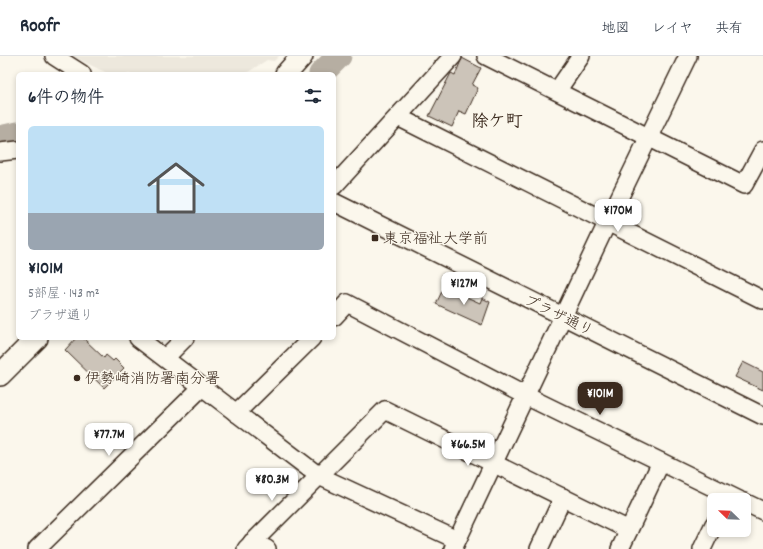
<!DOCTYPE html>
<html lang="ja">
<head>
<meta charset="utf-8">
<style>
	:root { --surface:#fff; --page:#f6f6f7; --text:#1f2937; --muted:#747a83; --line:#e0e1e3; --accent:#3b2a1e }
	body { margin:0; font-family:Dekko,"Klee One",sans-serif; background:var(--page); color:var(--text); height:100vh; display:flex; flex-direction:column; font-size:15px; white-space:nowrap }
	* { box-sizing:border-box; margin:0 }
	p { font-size:13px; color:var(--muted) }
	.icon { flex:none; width:22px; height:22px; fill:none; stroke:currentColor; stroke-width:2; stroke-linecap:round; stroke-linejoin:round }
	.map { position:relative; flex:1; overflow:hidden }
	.side { position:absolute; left:16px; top:16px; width:320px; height:268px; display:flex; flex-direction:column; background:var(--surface); border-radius:6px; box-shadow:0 2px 6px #0003 }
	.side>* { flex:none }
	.needle { width:26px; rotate:293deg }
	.tools { position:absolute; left:707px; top:437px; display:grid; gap:8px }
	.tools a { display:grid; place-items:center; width:44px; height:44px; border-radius:6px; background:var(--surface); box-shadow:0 2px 6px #0003; font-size:20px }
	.price { position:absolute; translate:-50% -34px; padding:0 9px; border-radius:8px; background:#fff; color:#222; font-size:13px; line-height:26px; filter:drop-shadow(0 1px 2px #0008) }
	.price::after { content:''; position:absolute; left:50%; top:24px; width:12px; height:9px; margin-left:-6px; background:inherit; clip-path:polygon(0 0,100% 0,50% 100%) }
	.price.current { background:var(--accent); color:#fff }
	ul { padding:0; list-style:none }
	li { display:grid; align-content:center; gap:8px; height:212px; padding:0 12px }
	li span { display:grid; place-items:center; height:124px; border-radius:6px; color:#555 }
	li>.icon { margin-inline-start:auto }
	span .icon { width:72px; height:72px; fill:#fffc; stroke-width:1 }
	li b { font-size:17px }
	h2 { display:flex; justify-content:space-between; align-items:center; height:48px; padding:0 12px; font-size:17px }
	header { display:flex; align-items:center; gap:24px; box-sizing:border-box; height:56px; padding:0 20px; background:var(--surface); border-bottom:1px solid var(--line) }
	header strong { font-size:19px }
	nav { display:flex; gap:22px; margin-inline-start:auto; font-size:14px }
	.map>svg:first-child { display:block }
	.built { fill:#ede8dd }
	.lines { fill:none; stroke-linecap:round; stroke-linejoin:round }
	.river { stroke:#b6aea2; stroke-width:25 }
	.building { fill:#ccc4b9; stroke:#3b2a1e }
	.minor-casing { stroke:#3b2a1e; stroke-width:20 }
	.major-casing { stroke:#3b2a1e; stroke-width:24 }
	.minor { stroke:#fbf7ec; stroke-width:17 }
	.major { stroke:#fbf7ec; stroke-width:21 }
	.poi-dot { fill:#3b2a1e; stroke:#fbf7ec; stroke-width:1.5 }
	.labels { text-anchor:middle; stroke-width:3; stroke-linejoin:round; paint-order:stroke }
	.poi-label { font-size:15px; fill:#3b2a1e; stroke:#fbf7ec; text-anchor:start }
	.street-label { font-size:15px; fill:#3b2a1e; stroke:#fbf7ec }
	.quarter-label { font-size:17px; font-weight:bold; fill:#3b2a1e; stroke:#fbf7ec }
</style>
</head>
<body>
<header>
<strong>Roofr</strong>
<nav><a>地図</a><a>レイヤ</a><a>共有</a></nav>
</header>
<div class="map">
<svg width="763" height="493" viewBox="0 0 763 493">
	<rect width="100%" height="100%" fill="#fbf7ec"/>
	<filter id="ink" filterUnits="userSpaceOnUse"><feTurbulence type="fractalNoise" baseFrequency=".025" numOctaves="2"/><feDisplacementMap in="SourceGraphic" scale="8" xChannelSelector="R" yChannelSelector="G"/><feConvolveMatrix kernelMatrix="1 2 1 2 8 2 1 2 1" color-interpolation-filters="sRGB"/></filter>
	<g filter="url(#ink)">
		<path class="built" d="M72,0H279L274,5L267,4L245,18H109Z"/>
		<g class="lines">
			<g class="river">
				<path d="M321,18L339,0"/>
				<path d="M0,82L18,78"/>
			</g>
		</g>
		<g class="building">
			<path d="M462,2L481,12L472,29L478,32L466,58L459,55L452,71L429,60L451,17L455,19Z"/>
			<path d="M444,231L480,247L482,242L490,246L482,269L436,248Z"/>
			<path d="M76,282H83L104,302L106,299L113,305L115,303L124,312L104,332L65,294Z"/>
			<path d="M743,306L763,316V334L735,321Z"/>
		</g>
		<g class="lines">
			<g class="minor-casing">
				<g id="minor">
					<path d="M54,0L82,18"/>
					<path d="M486,0L744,129L763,94"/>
					<path d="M557,35L581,0"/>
					<path d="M398,61L763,244"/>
					<path d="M0,96L18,94"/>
					<path d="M334,130L453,0"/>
					<path d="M334,146L763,360"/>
					<path d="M334,261L347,247L526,340L739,444"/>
					<path d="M138,282L319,420L457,484"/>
					<path d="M165,302L185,282"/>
					<path d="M236,357L312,282"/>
					<path d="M744,446L763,455"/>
					<path d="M252,486L267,493"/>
					<path d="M37,493L202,331"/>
					<path d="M246,493L385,354L629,474"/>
					<path d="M453,493L608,165L688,0"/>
					<path d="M539,493L563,441"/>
					<path d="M620,493L661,406"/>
					<path d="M702,493L714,468"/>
				</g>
			</g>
			<g class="major-casing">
				<g id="major">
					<path d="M286,18L302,0"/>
					<path d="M0,319L37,282"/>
				</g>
			</g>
			<use href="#minor" class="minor"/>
			<use href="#major" class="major"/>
		</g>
	</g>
	<g class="poi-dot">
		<rect x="371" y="178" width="8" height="8" rx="2"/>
		<circle cx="77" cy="322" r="4"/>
	</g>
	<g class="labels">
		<g class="poi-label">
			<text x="383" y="187">東京福祉大学前</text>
			<text x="85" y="327">伊勢崎消防署南分署</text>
		</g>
		<g class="street-label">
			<text transform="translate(559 259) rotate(26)" y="5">プラザ通り</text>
		</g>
		<g class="quarter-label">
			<text x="497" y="70">除ケ町</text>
		</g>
	</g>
</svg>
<div class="tools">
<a><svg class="needle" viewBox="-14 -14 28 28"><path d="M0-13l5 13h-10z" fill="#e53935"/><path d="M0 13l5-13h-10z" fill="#747a83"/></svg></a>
</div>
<b class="price" style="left:618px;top:177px">¥170M</b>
<b class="price" style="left:464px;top:250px">¥127M</b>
<b class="price current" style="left:600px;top:360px">¥101M</b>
<b class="price" style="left:109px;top:401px">¥77.7M</b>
<b class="price" style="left:468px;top:411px">¥66.5M</b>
<b class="price" style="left:272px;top:446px">¥80.3M</b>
<section class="side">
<h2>6件の物件<svg class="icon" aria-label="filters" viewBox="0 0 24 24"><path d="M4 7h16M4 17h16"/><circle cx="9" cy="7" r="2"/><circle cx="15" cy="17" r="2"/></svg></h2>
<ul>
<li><span style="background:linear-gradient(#bfe0f5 70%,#9aa5b1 0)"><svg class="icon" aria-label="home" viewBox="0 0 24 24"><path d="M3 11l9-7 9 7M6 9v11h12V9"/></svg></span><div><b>¥101M</b><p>5部屋 · 143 m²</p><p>プラザ通り</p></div></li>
</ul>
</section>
</div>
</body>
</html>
